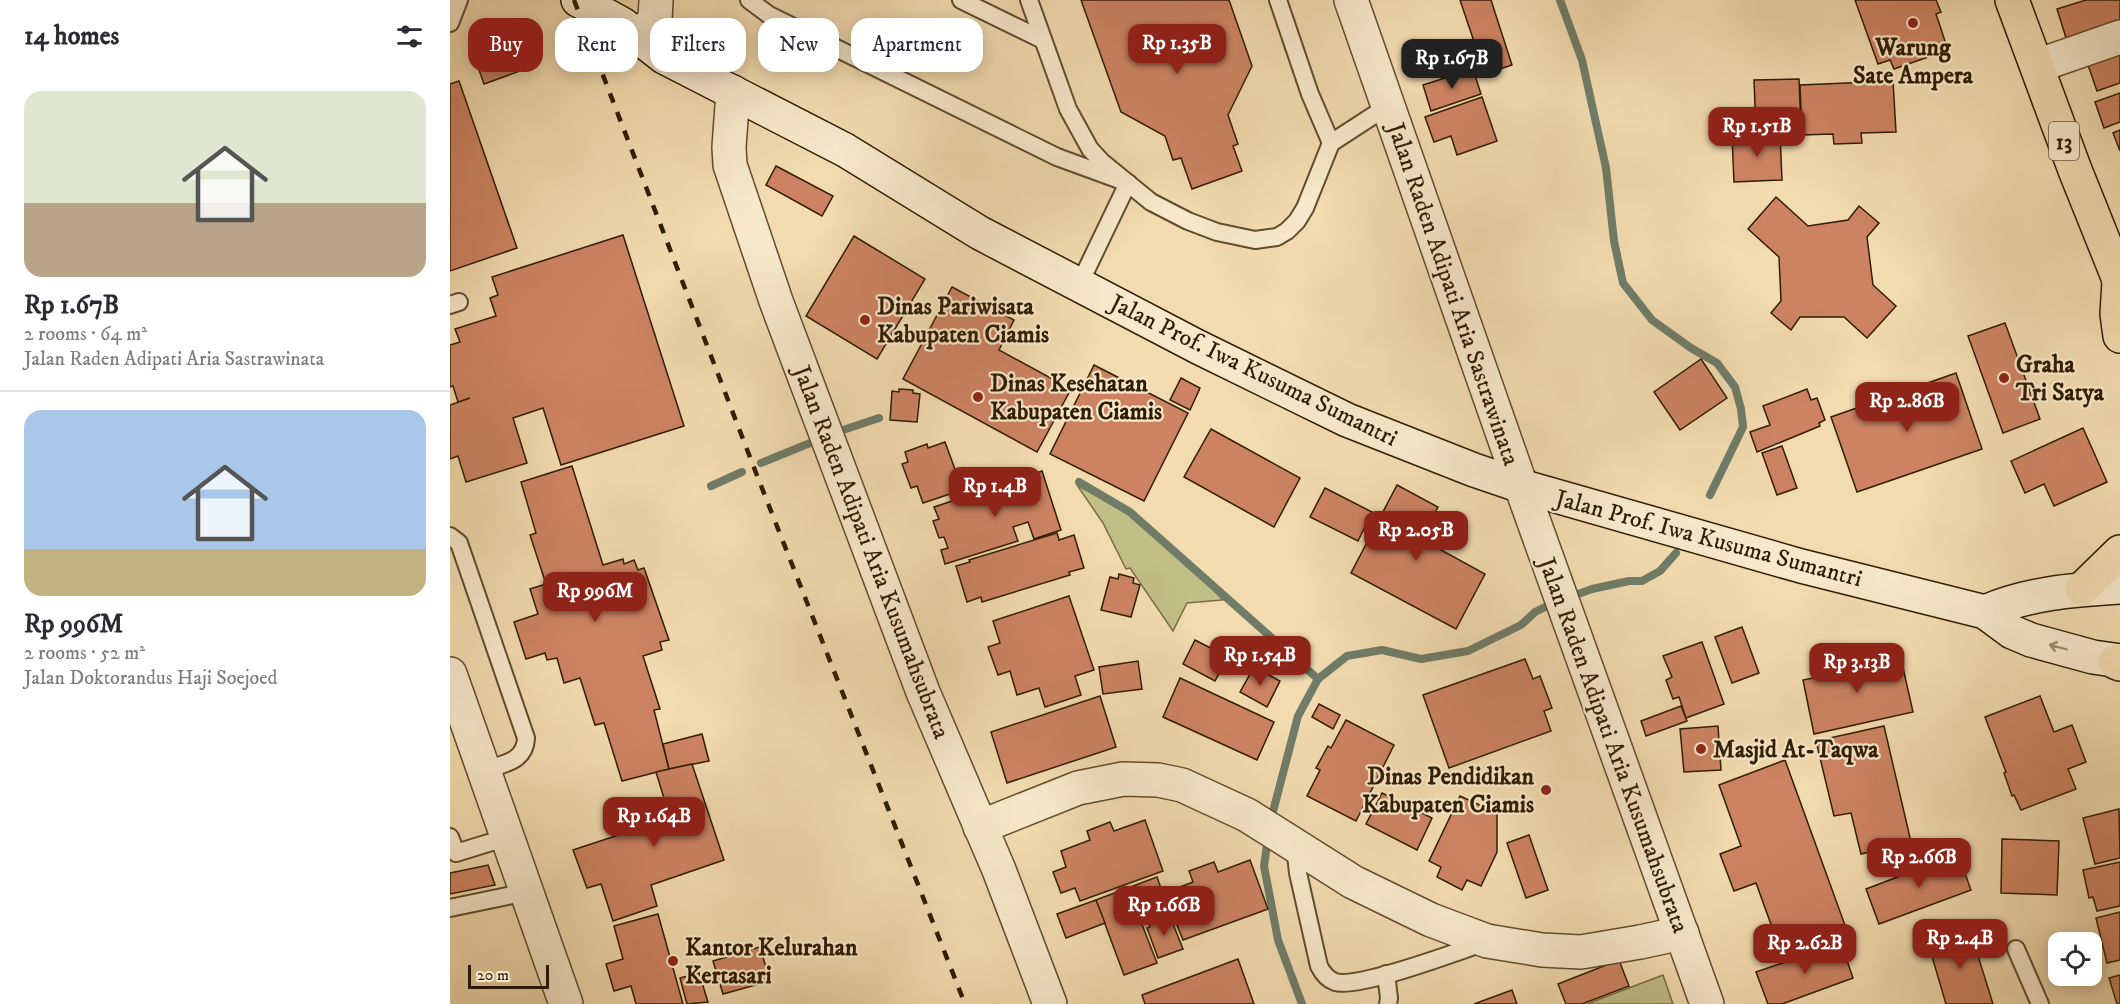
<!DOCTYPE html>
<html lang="en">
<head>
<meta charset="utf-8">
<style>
	:root { --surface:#fff; --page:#f2f2f3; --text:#2b2b33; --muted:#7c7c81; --line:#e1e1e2; --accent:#8f2418 }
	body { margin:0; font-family:"IM FELL DW Pica",serif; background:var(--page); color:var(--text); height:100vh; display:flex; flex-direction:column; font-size:22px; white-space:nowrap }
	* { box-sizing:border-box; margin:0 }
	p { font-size:20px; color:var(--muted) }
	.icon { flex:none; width:33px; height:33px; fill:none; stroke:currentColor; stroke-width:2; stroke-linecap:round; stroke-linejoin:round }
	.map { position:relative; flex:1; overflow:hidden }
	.side { display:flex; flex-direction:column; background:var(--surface); width:450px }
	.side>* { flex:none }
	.hud { position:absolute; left:18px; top:18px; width:570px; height:54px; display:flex; gap:12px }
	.tools { position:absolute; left:1598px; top:932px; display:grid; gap:12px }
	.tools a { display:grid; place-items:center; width:54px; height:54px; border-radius:12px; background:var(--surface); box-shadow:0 3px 15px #0003; font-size:30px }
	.scale { position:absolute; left:18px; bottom:15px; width:81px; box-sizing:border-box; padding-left:6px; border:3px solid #301d01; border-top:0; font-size:16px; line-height:21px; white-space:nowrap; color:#301d01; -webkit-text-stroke:4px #f7e8cb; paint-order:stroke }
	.price { position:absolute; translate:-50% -51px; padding:0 14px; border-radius:12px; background:var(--accent); color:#fff; font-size:20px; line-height:39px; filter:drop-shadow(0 2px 3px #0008) }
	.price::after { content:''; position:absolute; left:50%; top:36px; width:18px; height:14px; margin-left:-9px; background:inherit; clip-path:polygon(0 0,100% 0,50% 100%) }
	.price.current { background:#222; color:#fff }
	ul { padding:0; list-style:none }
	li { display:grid; align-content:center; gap:12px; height:318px; padding:0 24px }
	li+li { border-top:2px solid var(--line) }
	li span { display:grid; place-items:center; height:186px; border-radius:18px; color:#555 }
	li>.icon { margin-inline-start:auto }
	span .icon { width:108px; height:108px; fill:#fffc; stroke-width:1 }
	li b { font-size:26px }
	h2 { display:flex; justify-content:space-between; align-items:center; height:72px; padding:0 24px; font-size:26px }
	.chip { padding:0 21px; border-radius:18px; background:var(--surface); box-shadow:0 3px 15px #0003; font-size:21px; line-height:54px }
	.chip.current { background:var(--accent); color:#fff }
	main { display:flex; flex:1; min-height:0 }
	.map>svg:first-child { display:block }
	.green { fill:#c1be86; stroke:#786e44; stroke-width:1.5 }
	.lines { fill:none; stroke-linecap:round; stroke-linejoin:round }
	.stream { stroke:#707c68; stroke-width:8 }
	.building { fill:#cd8362; stroke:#301d01; stroke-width:1.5 }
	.service-casing { stroke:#604c2c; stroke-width:20 }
	.minor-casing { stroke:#604c2c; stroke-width:36 }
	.secondary-casing { stroke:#301d01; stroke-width:36 }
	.trunk-casing { stroke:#301d01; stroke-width:36 }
	.service { stroke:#f7e8cb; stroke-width:16 }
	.minor { stroke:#f7e8cb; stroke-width:33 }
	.secondary { stroke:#f7e8cb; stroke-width:33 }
	.trunk { stroke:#f2dbaf; stroke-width:33 }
	.rail { stroke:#301d01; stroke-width:4.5; stroke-dasharray:10 10; stroke-linecap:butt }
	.oneway { stroke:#9d8d70 }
	.poi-dot { fill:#8f2418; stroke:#f7e8cb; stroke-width:2 }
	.labels { text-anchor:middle; stroke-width:4.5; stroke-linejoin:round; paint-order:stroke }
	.shield { fill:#f7e8cb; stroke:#6c5a3e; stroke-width:1.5 }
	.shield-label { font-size:22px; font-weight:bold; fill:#301d01 }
	.poi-label { font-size:24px; font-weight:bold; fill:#301d01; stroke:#f7e8cb; text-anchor:start }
	.street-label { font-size:24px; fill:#301d01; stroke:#f7e8cb }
</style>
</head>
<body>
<main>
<section class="side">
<h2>14 homes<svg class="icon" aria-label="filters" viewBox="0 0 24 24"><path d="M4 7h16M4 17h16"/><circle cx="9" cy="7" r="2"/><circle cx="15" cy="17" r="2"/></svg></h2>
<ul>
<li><span style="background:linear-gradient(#dfe7d0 60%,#b9a48a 0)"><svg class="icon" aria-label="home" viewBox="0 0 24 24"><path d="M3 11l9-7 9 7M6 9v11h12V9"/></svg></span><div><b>Rp 1.67B</b><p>2 rooms · 64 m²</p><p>Jalan Raden Adipati Aria Sastrawinata</p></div></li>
<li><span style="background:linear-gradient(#a9c7e8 75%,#c2b280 0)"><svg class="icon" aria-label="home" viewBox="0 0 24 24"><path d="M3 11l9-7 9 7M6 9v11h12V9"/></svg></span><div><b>Rp 996M</b><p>2 rooms · 52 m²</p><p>Jalan Doktorandus Haji Soejoed</p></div></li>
</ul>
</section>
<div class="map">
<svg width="1670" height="1004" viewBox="0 0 1670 1004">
	<rect width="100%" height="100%" fill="#f2dbaf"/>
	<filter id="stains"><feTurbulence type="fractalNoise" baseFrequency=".00333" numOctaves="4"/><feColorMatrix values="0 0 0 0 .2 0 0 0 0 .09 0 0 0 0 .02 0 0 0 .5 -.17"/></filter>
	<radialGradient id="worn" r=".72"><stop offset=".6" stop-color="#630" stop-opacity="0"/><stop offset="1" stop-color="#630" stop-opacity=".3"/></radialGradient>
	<g class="green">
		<path d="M627,485L675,512L757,583L773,600L737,603L723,631L680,568L676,569L653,523Z"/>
		<path d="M1213,975L1223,1004H1137Z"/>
	</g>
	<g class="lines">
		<g class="stream">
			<path d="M1110,0L1132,60L1156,168L1164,241L1173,283L1202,320L1241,348L1267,363L1285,387L1291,409L1293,427L1260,495"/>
			<path d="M381,434L429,418"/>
			<path d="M311,463L370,439"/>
			<path d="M629,482L680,512L868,679"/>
			<path d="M261,486L292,472"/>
			<path d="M1117,598L1142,589L1179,581H1192L1210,571L1226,553"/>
			<path d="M820,823L848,716L868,679L897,656L932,650L971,659L1018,651L1071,625L1085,612L1105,602"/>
			<path d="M818,838L814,866L828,940L852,1004"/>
		</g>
	</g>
	<g class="building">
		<path d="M631,0H779L802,66L778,115L788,144L783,146L792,171L742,189L731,158L723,160L715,136L671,112Z"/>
		<path d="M1010,0H1041L1062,65L1035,74Z"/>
		<path d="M1405,0H1486L1491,12L1486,14L1498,50L1444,69L1440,60L1428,64Z"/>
		<path d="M1636,0H1670V23L1617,41L1607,9Z"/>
		<path d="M70,36L81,67L34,84L23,53Z"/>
		<path d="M1670,53V83L1647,91L1638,65Z"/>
		<path d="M1023,69L1031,94L981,111L973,85Z"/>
		<path d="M1349,79L1351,127L1306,129L1304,80Z"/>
		<path d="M9,81L67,248L0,271V84Z"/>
		<path d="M1443,81L1446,132L1411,133L1412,143L1384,144L1383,134L1352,135L1350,85Z"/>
		<path d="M1670,93V122L1654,128L1645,102Z"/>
		<path d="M1032,97L1047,141L1007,155L1001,136L984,142L975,117Z"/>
		<path d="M1670,130V151L1663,133Z"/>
		<path d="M1330,134L1332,180L1284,182L1282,137Z"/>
		<path d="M326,166L383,196L372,216L316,185Z"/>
		<path d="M1326,197L1358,226L1398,220L1409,206L1429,223L1417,237L1423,285L1446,306L1417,338L1394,317H1350L1341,330L1321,313L1331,301L1329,257L1298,229Z"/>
		<path d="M173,235L234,426L111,465L93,408L63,418L77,463L16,482L8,456L0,459V405L20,398L8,402L3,386L0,387V345L10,342L5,329L46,316L40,298L48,295L42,277Z"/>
		<path d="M404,236L475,279L427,359L356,316Z"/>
		<path d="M502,287L564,320L549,350L621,389L587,452L453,379Z"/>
		<path d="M1555,323L1590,419L1553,433L1518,336Z"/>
		<path d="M1251,359L1277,398L1230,430L1204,392Z"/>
		<path d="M644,365L738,413L694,501L600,454Z"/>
		<path d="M1506,373L1532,449L1407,492L1381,417Z"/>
		<path d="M731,378L750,388L740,410L720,400Z"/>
		<path d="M449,389L463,390V393L470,394L467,422L440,420L442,391L449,392Z"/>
		<path d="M1357,389L1361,400L1367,398L1375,420L1369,423L1370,426L1307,452L1300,432L1320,425L1313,406Z"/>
		<path d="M1633,428L1657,482L1604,506L1594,484L1575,493L1561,461Z"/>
		<path d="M761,429L850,478L824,527L734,477Z"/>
		<path d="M495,442L510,483L504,486L506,492L473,503L467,486L461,488L452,464L458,462L455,452L477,444L478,448Z"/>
		<path d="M1332,446L1347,488L1327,495L1312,453Z"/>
		<path d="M122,466L153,565L173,559L174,564L184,560L188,570L194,568L219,640L210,642L212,650L193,656L210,709L204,710L219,769L172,781L154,723L145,725L130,678L114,683L107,658L97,660L95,653L76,659L64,622L88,614L80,589L96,584L80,535L86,533L71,482Z"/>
		<path d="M592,471L611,530L584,539L578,522L563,527L568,541L495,564L491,550L498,548L494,537L489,538L483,521L489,519L484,507L554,484L557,492L574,487L572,478Z"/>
		<path d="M947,485L988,507L971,539L1035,574L1006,629L901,573Z"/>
		<path d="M875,488L922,512L908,541L860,517Z"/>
		<path d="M607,533L609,540L624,535L634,568L619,572L620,575L532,602L531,597L517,602L506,566L520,562L519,560Z"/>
		<path d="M669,574L684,578L683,583L690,585L681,617L651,610L660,577L668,579Z"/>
		<path d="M619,596L644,670L625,676L631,695L595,707L589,688L567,695L560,671L548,675L538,647L550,643L543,621Z"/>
		<path d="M1292,627L1309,673L1282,683L1265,637Z"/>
		<path d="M745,640L778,657L765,681L733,664Z"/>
		<path d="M1252,642L1274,704L1236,718L1229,697L1223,699L1216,680L1222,677L1213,656Z"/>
		<path d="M1410,653L1413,667L1451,659L1463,712L1364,734L1353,680L1378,675L1375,661Z"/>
		<path d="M1075,659L1083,679L1090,676L1102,708L1094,711L1101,731L999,768L973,695Z"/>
		<path d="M688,661L692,689L653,694L649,667Z"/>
		<path d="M804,667L830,681L817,707L790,692Z"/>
		<path d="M730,678L824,722L807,760L713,717Z"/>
		<path d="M650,696L666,747L557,783L541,732Z"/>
		<path d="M1590,696L1604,732L1622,725L1636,762L1618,769L1626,789L1571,810L1564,795L1562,796L1554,773L1556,772L1535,717Z"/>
		<path d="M869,704L890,715L883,729L862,717Z"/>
		<path d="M1231,706L1237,721L1196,736L1191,721Z"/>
		<path d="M896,720L944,745L906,821L857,796L870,770L866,768L878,746L881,748Z"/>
		<path d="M1268,726L1271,770L1234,772L1230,729Z"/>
		<path d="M1434,726L1461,842L1411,854L1401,813L1384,816L1366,741Z"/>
		<path d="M252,734L259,761L219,769L213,744Z"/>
		<path d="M1335,760L1396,928L1331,952L1306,883L1284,891L1270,854L1291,846L1269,785Z"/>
		<path d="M242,764L274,860L201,885L207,906L163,921L151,884L137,888L123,850L220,818L206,772Z"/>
		<path d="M932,793L982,818L967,850L916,824Z"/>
		<path d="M1010,796L1047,813V852L1031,886L1017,880L1012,890L987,877L991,867L979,861Z"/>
		<path d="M1669,809L1670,858L1645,864L1633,818Z"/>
		<path d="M695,820L713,871L630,901L625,888L611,893L603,872L616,867L611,851L640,840L637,831L660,822L664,831Z"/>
		<path d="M1079,835L1098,890L1076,898L1057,843Z"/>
		<path d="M1552,839L1609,841L1607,895L1551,893Z"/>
		<path d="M1508,854L1521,890L1429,924L1416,889Z"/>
		<path d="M800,860L818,909L733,940L714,893L743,882L739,871L764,862L768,872Z"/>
		<path d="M1670,862V906L1647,911L1643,897L1639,898L1633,870Z"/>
		<path d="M38,865L45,885L0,894V873Z"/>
		<path d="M707,877L719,911L691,922L707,963L674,975L646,900Z"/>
		<path d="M646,900L655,923L616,938L607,914Z"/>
		<path d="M1670,912V960L1657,963L1646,918Z"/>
		<path d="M208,914L233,1004H186L181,986L164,991L156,964L173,959L164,926Z"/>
		<path d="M715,916L717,921L721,919L733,949L708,958L697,928L700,927L698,922Z"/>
		<path d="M1520,930L1543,1004H1496L1478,943Z"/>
		<path d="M1391,943L1403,978L1332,1004H1318L1306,972Z"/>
		<path d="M310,947L320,981L273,994L263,961Z"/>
		<path d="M788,959L804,1004H695L692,995Z"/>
		<path d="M1169,960L1179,986L1132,1004H1116L1108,984Z"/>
		<path d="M249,973L258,1002L237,1004L230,978Z"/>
		<path d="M1670,975V1004H1667L1659,978Z"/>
		<path d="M1062,990L1067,1004H1024Z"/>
	</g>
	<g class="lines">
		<g class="service-casing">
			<g id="service">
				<path d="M299,0L319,15L607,157L678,183L629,285"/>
				<path d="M511,0L593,40"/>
				<path d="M579,0L618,109L640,149L652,162L701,202L738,221L767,232L805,240L827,237L837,231L847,221L855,208L881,143L938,106"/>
				<path d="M828,0L860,94L881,143"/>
				<path d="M0,23L9,0"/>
				<path d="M0,305L9,302"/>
				<path d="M0,536L9,543L76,738C75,762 53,764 34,770"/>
				<path d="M0,837L6,853L58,837"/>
				<path d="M845,846L848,873L869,966C873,974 877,979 885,982C909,989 1006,952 1033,943"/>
				<path d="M0,908L77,892"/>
				<path d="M1566,949L1590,1004"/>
				<path d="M936,974L939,998L938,1004"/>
			</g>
		</g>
		<g class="minor-casing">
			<g id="minor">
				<path d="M901,0L1071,486L1257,1004"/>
				<path d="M189,36L205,20L206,0"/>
				<path d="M1587,66L1670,37"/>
				<path d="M283,92L279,147L280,165L326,301L473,692L549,870L600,1004"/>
				<path d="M0,674L116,1004"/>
				<path d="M530,827L628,788L673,779L708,780L732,785L797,815L903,882L981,920L1037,941L1092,950L1131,952L1190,942L1232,933"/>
			</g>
		</g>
		<g class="secondary-casing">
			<g id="secondary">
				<path d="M128,0L172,24L214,57L395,150L530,233L748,347L897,420L1024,470L1071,486L1351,566L1535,612L1562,632L1581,640L1643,657L1670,661"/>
				<path d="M1535,612C1578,593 1623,590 1670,587"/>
			</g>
		</g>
		<g class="trunk-casing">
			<g id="trunk">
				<path d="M1562,0L1625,170L1670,282"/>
				<path d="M1669,281L1667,314L1670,336"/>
				<path d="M1632,589L1670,552"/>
				<path d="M1665,662L1670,664"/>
			</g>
		</g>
		<use href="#service" class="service"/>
		<use href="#minor" class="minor"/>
		<use href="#secondary" class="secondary"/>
		<use href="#trunk" class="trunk"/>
		<path class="rail" d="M124,0L308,478L515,1004"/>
	</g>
	<defs><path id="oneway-shaft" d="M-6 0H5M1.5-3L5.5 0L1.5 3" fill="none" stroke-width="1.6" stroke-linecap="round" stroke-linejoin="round" transform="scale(1.5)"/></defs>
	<use class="oneway" href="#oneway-shaft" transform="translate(1608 647) rotate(-165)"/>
	<g class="poi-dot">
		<circle cx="1463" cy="23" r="6"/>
		<circle cx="415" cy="320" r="6"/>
		<circle cx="1554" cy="378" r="6"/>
		<circle cx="528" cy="397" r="6"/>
		<circle cx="1251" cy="749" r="6"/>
		<circle cx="1096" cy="790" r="6"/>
		<circle cx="223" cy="961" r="6"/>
	</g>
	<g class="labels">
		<rect class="shield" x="1599" y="122" width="30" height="38" rx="4.5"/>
		<g class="shield-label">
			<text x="1614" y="149">13</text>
		</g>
		<g class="poi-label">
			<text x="1463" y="55" text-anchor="middle">Warung<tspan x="1463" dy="28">Sate Ampera</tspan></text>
			<text x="427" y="314">Dinas Pariwisata<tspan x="427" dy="28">Kabupaten Ciamis</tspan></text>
			<text x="1566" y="372">Graha<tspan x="1566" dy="28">Tri Satya</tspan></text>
			<text x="540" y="391">Dinas Kesehatan<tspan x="540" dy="28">Kabupaten Ciamis</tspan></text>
			<text x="1263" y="757">Masjid At-Taqwa</text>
			<text x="1084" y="784" text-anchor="end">Dinas Pendidikan<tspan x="1084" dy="28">Kabupaten Ciamis</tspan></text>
			<text x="235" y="955">Kantor Kelurahan<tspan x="235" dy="28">Kertasari</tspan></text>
		</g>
		<g class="street-label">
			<text transform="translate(1004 294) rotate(71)" y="8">Jalan Raden Adipati Aria Sastrawinata</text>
			<text transform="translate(804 370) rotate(26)" y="8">Jalan Prof. Iwa Kusuma Sumantri</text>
			<text transform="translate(1259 538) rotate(15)" y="8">Jalan Prof. Iwa Kusuma Sumantri</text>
			<text transform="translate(422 552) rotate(69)" y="8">Jalan Raden Adipati Aria Kusumahsubrata</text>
			<text transform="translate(1164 745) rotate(70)" y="8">Jalan Raden Adipati Aria Kusumahsubrata</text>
		</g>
	</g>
	<rect width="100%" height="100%" filter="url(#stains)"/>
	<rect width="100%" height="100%" fill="url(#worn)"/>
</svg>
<div class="tools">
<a><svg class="icon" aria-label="locate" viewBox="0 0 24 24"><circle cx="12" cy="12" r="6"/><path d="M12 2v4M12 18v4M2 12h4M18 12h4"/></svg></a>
</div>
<div class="scale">20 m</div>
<b class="price" style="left:727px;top:75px">Rp 1.35B</b>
<b class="price current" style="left:1002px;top:90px">Rp 1.67B</b>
<b class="price" style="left:1307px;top:158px">Rp 1.51B</b>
<b class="price" style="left:1457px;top:433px">Rp 2.86B</b>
<b class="price" style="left:545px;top:518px">Rp 1.4B</b>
<b class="price" style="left:966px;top:562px">Rp 2.05B</b>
<b class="price" style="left:145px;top:623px">Rp 996M</b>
<b class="price" style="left:810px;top:687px">Rp 1.54B</b>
<b class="price" style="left:1407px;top:694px">Rp 3.13B</b>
<b class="price" style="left:204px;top:848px">Rp 1.64B</b>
<b class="price" style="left:1469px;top:889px">Rp 2.66B</b>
<b class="price" style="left:714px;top:937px">Rp 1.66B</b>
<b class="price" style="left:1510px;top:970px">Rp 2.4B</b>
<b class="price" style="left:1355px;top:975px">Rp 2.62B</b>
<div class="hud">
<a class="chip current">Buy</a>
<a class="chip">Rent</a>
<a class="chip">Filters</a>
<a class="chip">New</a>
<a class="chip">Apartment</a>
</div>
</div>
</main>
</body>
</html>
